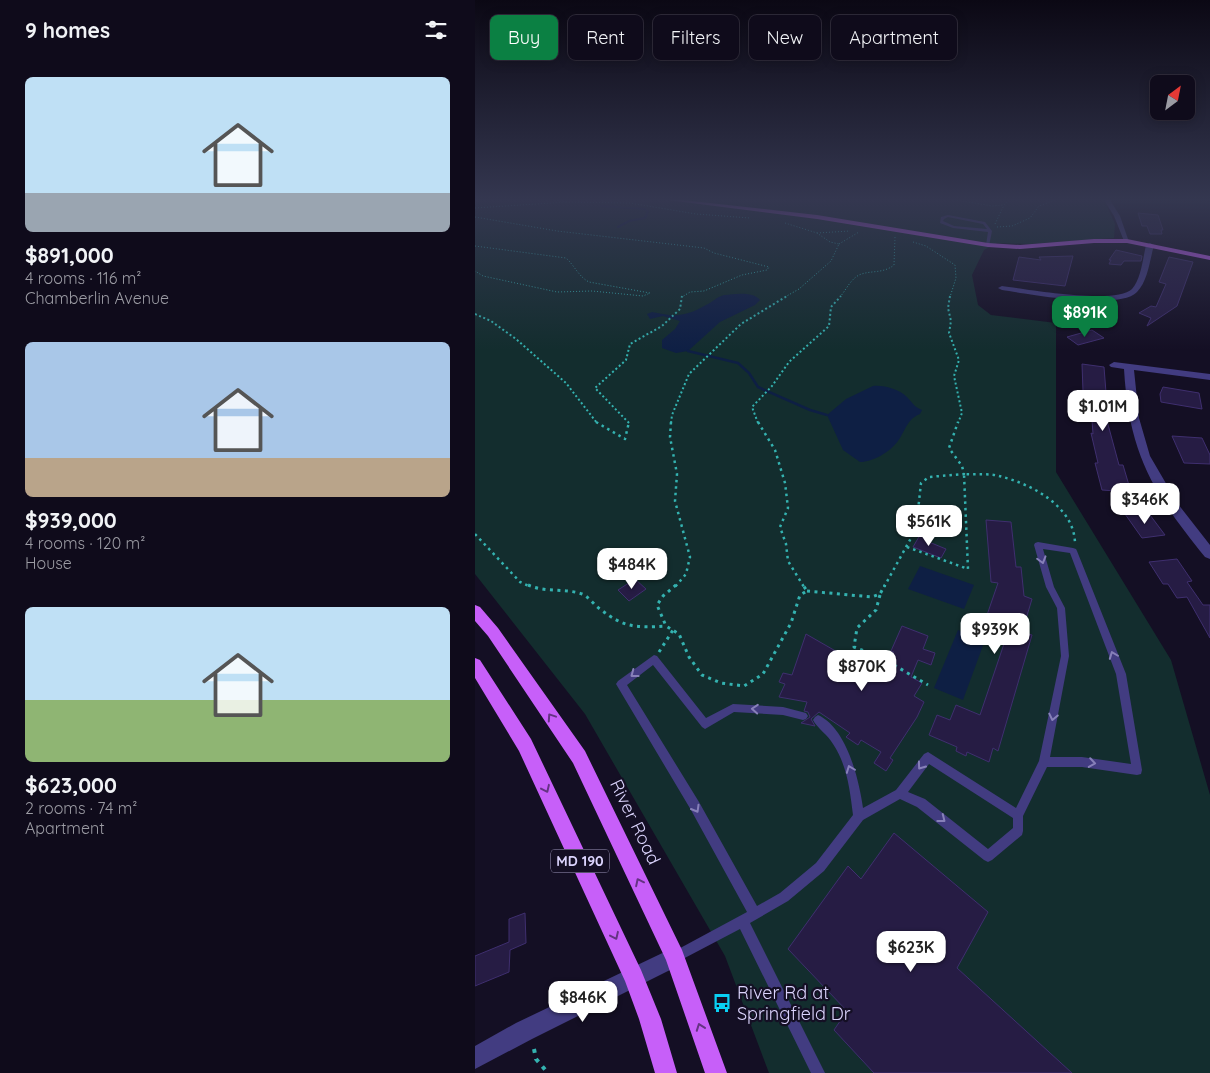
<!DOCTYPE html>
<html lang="en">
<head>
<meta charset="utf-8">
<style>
	:root { --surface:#0f0b1b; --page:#1d1928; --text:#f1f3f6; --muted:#9b9ba3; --line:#2f2b3a; --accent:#0b8043 }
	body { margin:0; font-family:Quicksand,sans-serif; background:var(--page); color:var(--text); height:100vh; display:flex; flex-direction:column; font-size:19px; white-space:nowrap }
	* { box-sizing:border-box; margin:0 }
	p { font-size:16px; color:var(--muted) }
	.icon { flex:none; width:28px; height:28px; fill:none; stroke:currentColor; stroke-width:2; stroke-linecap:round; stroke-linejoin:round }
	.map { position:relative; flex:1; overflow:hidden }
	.details { display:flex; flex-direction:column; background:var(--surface); width:475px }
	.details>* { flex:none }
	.guide { position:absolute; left:15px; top:15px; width:475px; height:45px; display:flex; gap:10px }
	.needle { width:32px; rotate:32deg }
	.buttons { position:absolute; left:675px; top:75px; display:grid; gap:10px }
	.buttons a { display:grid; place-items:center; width:45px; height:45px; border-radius:8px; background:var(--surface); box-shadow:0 2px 12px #0003,0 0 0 1px var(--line); font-size:25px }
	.price { position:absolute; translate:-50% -42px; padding:0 11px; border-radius:10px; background:#fff; color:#222; font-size:16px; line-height:32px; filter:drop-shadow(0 1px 2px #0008) }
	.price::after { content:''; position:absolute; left:50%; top:30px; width:15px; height:11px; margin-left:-8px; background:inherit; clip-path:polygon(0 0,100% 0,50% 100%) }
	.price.selected { background:var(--accent); color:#fff }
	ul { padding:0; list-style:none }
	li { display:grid; align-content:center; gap:10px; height:265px; padding:0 25px }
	li span { display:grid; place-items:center; height:155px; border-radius:8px; color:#555 }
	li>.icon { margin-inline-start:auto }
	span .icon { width:90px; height:90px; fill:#fffc; stroke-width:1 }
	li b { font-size:21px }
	h2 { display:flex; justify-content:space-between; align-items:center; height:60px; padding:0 25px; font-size:21px }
	.chip { padding:0 18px; border-radius:8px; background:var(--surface); box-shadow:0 2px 12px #0003,0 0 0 1px var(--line); font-size:18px; line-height:45px }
	.chip.selected { background:var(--accent); color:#fff }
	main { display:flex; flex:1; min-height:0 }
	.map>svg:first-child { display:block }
	.green { fill:#132d2e }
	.water { fill:#0e1f44 }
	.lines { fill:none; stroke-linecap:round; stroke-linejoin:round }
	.stream-far1 { stroke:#0e1f44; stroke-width:2 }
	.stream { stroke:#0e1f44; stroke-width:2.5 }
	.building { fill:#261c44; stroke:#3f2f6f }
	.path-far4 { stroke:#34b2b0; stroke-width:1; stroke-dasharray:1 2; stroke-linecap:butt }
	.path-far3 { stroke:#34b2b0; stroke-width:2; stroke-dasharray:2 2.5; stroke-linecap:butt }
	.path-far2 { stroke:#34b2b0; stroke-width:2.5; stroke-dasharray:2.5 4; stroke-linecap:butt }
	.path-far1 { stroke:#34b2b0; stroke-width:3; stroke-dasharray:3 4.5; stroke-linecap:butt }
	.path { stroke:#34b2b0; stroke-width:4; stroke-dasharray:4 6; stroke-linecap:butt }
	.lane { fill:#423c81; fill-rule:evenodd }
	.street { fill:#423c81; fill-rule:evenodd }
	.primary { fill:#c75ff9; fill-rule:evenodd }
	.oneway { stroke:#8780b9 }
	.oneway2 { stroke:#653384 }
	.labels { text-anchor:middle; stroke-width:4.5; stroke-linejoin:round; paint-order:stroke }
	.shield { fill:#140f24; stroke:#9f99bc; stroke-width:1 }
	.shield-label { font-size:14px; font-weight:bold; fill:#dbd4fd }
	.near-street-label { font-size:18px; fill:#dbd4fd; stroke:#140f24 }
	.near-poi-label { font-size:18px; fill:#dbd4fd; stroke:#140f24; text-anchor:start }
</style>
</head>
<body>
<main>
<section class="details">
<h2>9 homes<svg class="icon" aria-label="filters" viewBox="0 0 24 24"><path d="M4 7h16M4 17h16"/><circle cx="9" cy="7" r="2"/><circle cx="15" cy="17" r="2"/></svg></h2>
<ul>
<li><span style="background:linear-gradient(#bfe0f5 75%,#9aa5b1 0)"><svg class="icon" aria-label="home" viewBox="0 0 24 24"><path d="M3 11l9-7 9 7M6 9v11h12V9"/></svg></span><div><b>$891,000</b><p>4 rooms · 116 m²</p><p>Chamberlin Avenue</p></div></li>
<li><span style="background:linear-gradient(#a9c7e8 75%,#b9a48a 0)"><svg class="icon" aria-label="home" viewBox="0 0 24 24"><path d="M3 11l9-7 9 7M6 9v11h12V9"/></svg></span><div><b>$939,000</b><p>4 rooms · 120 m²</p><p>House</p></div></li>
<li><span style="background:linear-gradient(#bfe0f5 60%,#8fb573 0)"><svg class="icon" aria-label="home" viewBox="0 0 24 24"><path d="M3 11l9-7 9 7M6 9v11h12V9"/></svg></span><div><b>$623,000</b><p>2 rooms · 74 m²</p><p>Apartment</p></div></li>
</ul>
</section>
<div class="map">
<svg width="735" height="1073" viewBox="0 0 735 1073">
	<rect width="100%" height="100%" fill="#140f24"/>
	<path class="green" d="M0,200H629L640,224L639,238L555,244L522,243L509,250L497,275L503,305L516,315L581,323V472L696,660L735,795V1073H294L250,956L110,714L0,574Z"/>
	<g class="water">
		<path d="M249,295C260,294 278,291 285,300L280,305L245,322L213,351L201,353L187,348V340L200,329L205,321L188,316L175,319L172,314L177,312C200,317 210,317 231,305C238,302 241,297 249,295Z"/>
		<path d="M398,386C410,385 423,389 432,397C438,403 439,407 447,410L445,414C432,419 431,430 423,441C415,452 398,462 385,462L368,450L352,415L371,399Z"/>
		<path d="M445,566L499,585L489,609L433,589Z"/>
		<path d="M483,630L510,640L488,700L459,688Z"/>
	</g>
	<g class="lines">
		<path class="stream-far1" d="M126,206L170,209L173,211L170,218L154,221L143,227"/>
		<path class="stream" d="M213,351L263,363L274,373L283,387L335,410L352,415"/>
	</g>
	<g class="building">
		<path d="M663,213L683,215L688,230H686L687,234H675L672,226H667Z"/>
		<path d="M641,250L667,256L666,261H649L646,265L634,264L636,260H634Z"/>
		<path d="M598,256L590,286L538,280L544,257L566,260L564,257Z"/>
		<path d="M694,257L718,262L702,306L672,326L676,318L664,313L676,306L681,307L691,284L684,282Z"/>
		<path d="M617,330L629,338L603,345L592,337Z"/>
		<path d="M607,364L629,367L633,418L631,417L644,465H648L656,492L627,490L620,463H623L616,433L618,434L615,392L608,391Z"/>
		<path d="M688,387L724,393L727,409L686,402L685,394Z"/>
		<path d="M697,436L727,438L735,455V464L709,463Z"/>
		<path d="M672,511L690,535L667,538L650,514Z"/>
		<path d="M511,520L536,522L541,567H546L549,596L557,599L547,632L557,635L523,751L518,748L514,762L492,752L491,756L481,751L482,747L454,735L462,715L475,720L481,705L505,715L536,623L512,615L523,583L516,582Z"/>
		<path d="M445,535L455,539L454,542L471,549L466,558L438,547Z"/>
		<path d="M702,559L717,581L712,582L728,605H735V638L712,597L702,598L693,584H688L674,562Z"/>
		<path d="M160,579L171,589L154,601L143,590Z"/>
		<path d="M427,626L453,636L448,649L460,653L456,665L443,660L436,677L447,683L439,696L449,702L442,717L415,758L418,760L411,771L399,763L406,752L386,740L383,745L371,737L375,733L344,712L336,719L340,726L326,723L335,717L333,712L329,711L332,702L304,697L310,684L304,682L308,673L317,675L331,634L404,676L419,652L416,651Z"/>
		<path d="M419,833L513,912L482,968L597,1073H399L359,1030L372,1011L313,949L373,866L386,879Z"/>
		<path d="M50,913L51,943L35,950L34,972L0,986V956L34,942V919Z"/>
	</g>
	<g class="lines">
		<g class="path-far4">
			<path d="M482,200L517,206L529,205"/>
			<path d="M91,202L155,203L221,214L275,218"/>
			<path d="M0,208L91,202L79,200"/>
			<path d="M0,217L82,231L229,248L239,253L294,267L292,270L267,275L229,291L215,292L207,297"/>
			<path d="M310,223L342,233L355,242L364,244L356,261L324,289L310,297"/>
			<path d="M520,224L529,205L534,200"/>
			<path d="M522,227L537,226L555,218L564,206L580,200"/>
			<path d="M342,233L375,231"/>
			<path d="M438,242L451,246L480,265L481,278L475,297"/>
			<path d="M364,244L384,232"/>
			<path d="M0,246L91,258C99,265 104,277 114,282L175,293L168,296L117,291L82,292L8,276L0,271"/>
			<path d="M365,297C371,290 375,280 384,275C395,270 408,274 419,265L420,237"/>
		</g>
		<g class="path-far3">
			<path d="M475,296L473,308L476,321L474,333L484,360L479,376L487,413L483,423"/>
			<path d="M0,314L16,321L41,339L91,383L122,423"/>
			<path d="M154,423L120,388L151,360L155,344L187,326L205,309L207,296"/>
			<path d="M196,423L197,415L214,374L266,324L312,296"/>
			<path d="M283,423L277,407L297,386L314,362L354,326L356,307L366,296"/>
		</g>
		<g class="path-far2">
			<path d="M121,422L150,439L154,422"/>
			<path d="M196,422L195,437L202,474L200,501L215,557L211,574L200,587"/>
			<path d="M283,422L300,450L310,483L313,508L305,527L311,544L313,561L329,587"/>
			<path d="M0,534L45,582L56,587"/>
			<path d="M432,547L493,569L489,474C501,475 513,473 524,476C557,484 600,507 600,544"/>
			<path d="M409,587L441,529L446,483L454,477L489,474L487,466L474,448L483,422"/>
		</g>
		<g class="path-far1">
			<path d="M53,585C72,593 90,588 107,594C113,596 119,605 125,609C149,628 162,628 191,626"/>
			<path d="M201,585L188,596L182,605L191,626L204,634L214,657L227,675L246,683L269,686L288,674L316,623L325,595L332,591L328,585"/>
			<path d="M332,591L397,597L405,594L410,585"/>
			<path d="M405,595L401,610L382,628L379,647L407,658L453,685"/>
			<path d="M184,652L198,630"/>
		</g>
		<path class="path" d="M59,1049L61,1059L73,1073"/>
		<g class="lane">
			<path d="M473,215L510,222L517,231L514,246L511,245L513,232L478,228L465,223L466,217ZM473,217L508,224L512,229L479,226L468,221L469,219Z"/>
			<path d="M563,542L598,548L601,549L602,551L651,674L667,770L666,774L662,775L607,767H572L548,816V831L547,835L517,860L513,862L509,860L442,807L425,799L388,820L349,871L313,901L275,923L350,1073H336L265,929L204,961L200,963L196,961L194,957L196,953L272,912L216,810L141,684L143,681L179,655L182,656L231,718L258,704L308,707L331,713L333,716L331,719L328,720L308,715L259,712L230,729L227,727L178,665L152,685L224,802L282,906L305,893L341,863L378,815C375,790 372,765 358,744C353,735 342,728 338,720L340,717L343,715C372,728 384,780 388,808L421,790L449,754L453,752L541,808L564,761L586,656L582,608L571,587L559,545L560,543ZM568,549L595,553L641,674L656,764L607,757H575L594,656L590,608L579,587ZM454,764L538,818V828L513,849L450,799L433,792Z"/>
		</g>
		<g class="street">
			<path d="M629,200H635L645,216L654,242L649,241L639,216Z"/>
			<path d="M675,243L679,245C675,259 673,281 662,292C644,311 553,294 527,290L523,288L527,286C550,289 641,305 657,289C666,279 668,258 671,245Z"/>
			<path d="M639,362L735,374V380L659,370L664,418L675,456L703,504L735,545V559L730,557C678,493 654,454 649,369L636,367L634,365Z"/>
			<path d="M200,947L207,950L210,957L207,964L57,1039L0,1069V1046L41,1023Z"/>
		</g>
		<g class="primary">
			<path d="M193,200H208L342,215L513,243L545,245L619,239H652L735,256V260L652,243H619L545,249L513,247L342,219Z"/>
			<path d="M0,605L5,607L23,628L110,751L207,950L252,1073H230L191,960L98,763L13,636L0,621Z"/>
			<path d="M0,658L5,660L56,739L166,970L186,1019L202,1073H180L164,1019L150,981L44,751L0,678Z"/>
		</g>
	</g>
	<defs><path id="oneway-chevron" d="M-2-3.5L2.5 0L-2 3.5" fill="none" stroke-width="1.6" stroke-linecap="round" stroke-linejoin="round" transform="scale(1.25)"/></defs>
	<g class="oneway">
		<use href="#oneway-chevron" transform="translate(567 560) rotate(74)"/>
		<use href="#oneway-chevron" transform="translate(638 655) rotate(-111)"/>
		<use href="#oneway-chevron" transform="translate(159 674) rotate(143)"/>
		<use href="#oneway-chevron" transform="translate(280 709) rotate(-176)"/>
		<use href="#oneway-chevron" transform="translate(578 717) rotate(102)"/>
		<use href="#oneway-chevron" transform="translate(617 763) rotate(9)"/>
		<use href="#oneway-chevron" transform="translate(446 766) rotate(126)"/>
		<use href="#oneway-chevron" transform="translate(375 769) rotate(-111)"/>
		<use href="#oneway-chevron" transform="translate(221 809) rotate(60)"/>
		<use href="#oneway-chevron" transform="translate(467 819) rotate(38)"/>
	</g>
	<g class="oneway2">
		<use href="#oneway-chevron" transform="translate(76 717) rotate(-124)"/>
		<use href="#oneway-chevron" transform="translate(71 789) rotate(65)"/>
		<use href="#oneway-chevron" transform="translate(164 882) rotate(-116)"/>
		<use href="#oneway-chevron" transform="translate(140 936) rotate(65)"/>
		<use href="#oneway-chevron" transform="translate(225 1027) rotate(-110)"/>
	</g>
	<linearGradient id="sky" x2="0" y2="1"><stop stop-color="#0b0814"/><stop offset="0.57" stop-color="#343750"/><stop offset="1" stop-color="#343750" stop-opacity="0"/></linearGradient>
	<rect width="735" height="350" fill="url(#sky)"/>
	<defs>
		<g id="bus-bare" transform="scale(1.5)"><path d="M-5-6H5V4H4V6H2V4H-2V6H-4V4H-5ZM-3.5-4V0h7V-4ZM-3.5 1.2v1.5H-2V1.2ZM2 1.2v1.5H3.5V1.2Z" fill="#09d0f4" stroke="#140f24" stroke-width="2.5" paint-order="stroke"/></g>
	</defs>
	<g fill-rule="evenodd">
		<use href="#bus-bare" x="247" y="1003"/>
	</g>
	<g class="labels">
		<rect class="shield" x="76" y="849.5" width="58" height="23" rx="4"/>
		<g class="shield-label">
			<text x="105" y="866">MD 190</text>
		</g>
		<g class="near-street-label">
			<text transform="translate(160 822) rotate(64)" y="6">River Road</text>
		</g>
		<g class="near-poi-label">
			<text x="262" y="999">River Rd at<tspan x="262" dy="21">Springfield Dr</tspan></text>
		</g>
	</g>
</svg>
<div class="buttons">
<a><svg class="needle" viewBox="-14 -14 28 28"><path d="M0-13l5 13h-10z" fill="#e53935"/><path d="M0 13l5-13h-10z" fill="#9b9ba3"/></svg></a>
</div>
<b class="price selected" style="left:610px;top:338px">$891K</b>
<b class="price" style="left:628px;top:432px">$1.01M</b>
<b class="price" style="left:670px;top:525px">$346K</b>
<b class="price" style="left:454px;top:547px">$561K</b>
<b class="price" style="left:157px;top:590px">$484K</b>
<b class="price" style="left:520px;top:655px">$939K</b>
<b class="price" style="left:387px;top:692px">$870K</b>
<b class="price" style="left:436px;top:973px">$623K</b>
<b class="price" style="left:108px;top:1023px">$846K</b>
<div class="guide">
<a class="chip selected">Buy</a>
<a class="chip">Rent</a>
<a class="chip">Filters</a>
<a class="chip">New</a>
<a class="chip">Apartment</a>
</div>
</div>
</main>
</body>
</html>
